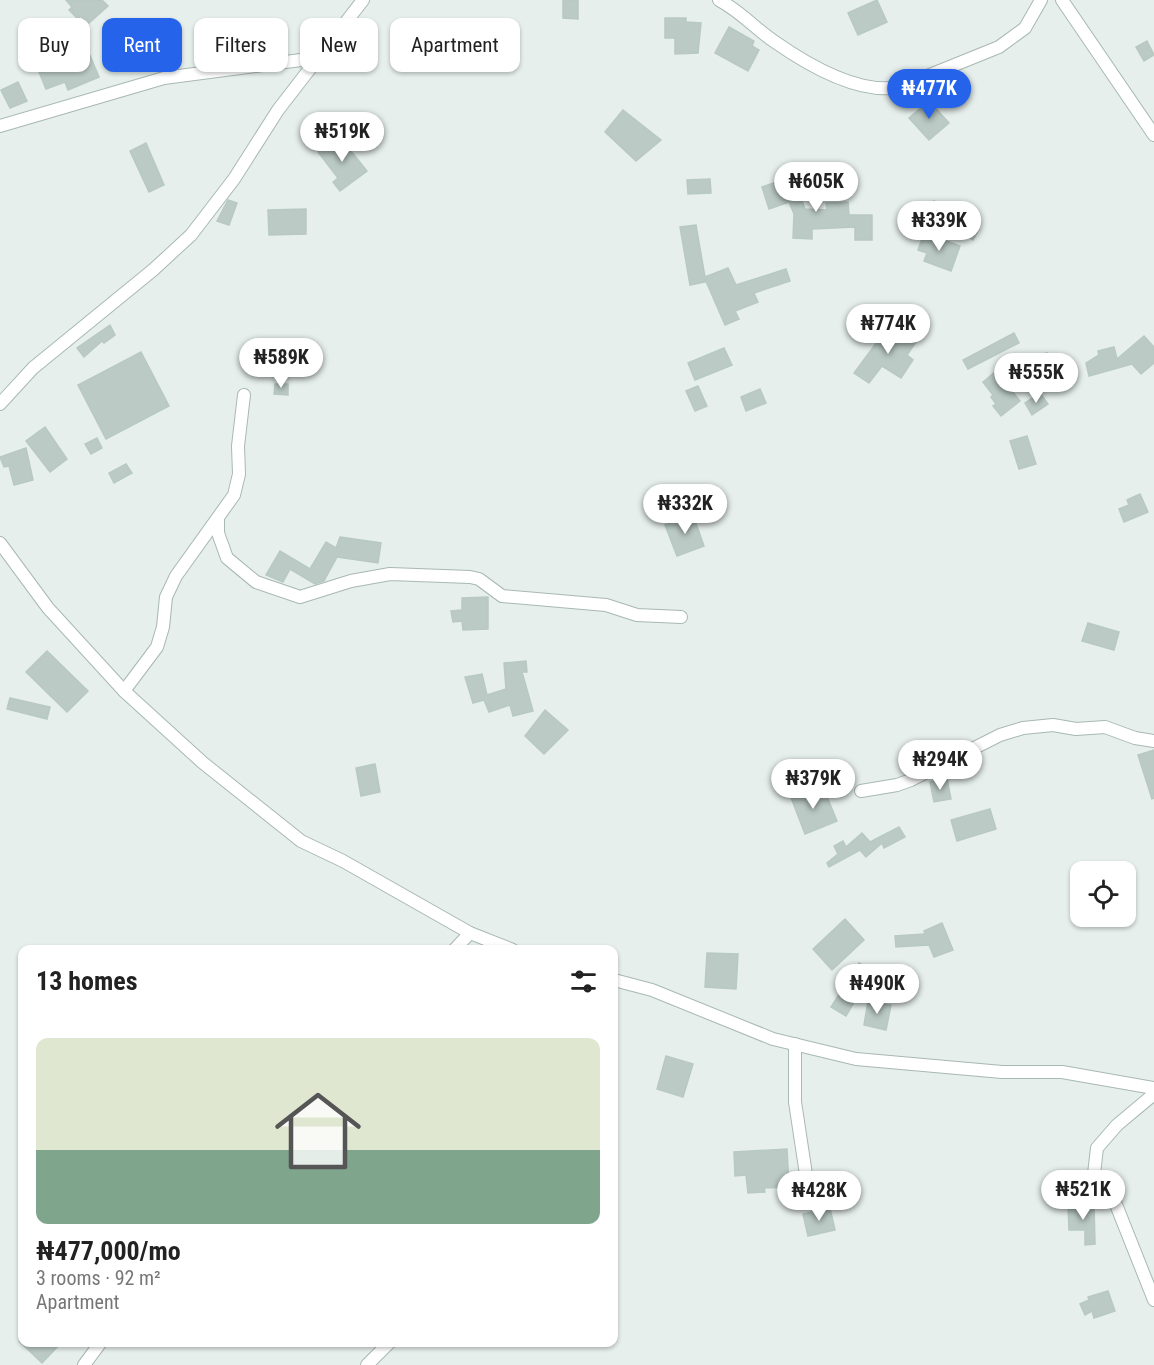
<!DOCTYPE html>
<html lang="en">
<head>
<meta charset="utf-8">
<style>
	:root { --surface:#fff; --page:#f6f6f6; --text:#222; --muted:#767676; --accent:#2563eb }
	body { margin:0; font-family:"Roboto Condensed",sans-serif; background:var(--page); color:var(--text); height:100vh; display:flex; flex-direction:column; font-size:22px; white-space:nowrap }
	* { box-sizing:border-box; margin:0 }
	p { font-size:20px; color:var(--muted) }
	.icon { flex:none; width:33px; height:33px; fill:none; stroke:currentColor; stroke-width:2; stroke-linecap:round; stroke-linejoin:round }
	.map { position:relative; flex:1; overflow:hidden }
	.details { position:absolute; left:18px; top:945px; width:600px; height:402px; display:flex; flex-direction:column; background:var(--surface); border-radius:12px; box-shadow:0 2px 4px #0004 }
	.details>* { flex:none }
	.banner { position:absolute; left:18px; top:18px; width:600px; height:54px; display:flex; gap:12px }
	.controls { position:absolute; left:1070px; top:861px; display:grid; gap:12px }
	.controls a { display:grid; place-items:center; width:66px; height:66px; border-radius:12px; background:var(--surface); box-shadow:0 2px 4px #0004; font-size:30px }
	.price { position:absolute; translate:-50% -51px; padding:0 14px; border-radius:21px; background:#fff; color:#222; font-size:20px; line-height:39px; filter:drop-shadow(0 2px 3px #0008) }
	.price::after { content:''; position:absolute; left:50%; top:36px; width:18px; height:14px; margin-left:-9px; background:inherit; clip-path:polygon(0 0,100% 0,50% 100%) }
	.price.active { background:var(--accent); color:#fff }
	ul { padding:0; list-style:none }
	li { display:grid; align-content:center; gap:12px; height:318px; padding:0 18px }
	li span { display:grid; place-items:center; height:186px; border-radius:12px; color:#555 }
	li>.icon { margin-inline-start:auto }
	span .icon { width:108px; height:108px; fill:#fffc; stroke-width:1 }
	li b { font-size:26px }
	h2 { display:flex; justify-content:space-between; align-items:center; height:72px; padding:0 18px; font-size:26px }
	.tag { padding:0 21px; border-radius:12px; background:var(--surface); box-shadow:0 2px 4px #0004; font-size:21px; line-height:54px }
	.tag.active { background:var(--accent); color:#fff }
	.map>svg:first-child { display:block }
	.building { fill:#bbcac4; stroke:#b8c9c2; stroke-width:1.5 }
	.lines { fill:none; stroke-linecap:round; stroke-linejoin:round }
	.street-casing { stroke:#a8b8b2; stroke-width:14 }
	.street { stroke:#fff; stroke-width:12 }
</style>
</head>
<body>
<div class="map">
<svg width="1154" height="1365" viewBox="0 0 1154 1365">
	<rect width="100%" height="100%" fill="#e6efeb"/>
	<g class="building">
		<path d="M66,0H102L108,6L88,24L81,16L78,19L69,10L72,7Z"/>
		<path d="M563,0H578V19L563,18Z"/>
		<path d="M877,0L887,22L858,35L848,13Z"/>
		<path d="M665,18H686V22L701,23L698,53L675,54V38H665Z"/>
		<path d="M729,27L754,41L752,46L759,50L748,71L715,53Z"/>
		<path d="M84,41L99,77L68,90L65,82L46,89L39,72L58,64L53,54Z"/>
		<path d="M1147,41L1154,55L1144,61L1136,47Z"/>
		<path d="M18,82L27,101L10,108L1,90Z"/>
		<path d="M929,101L949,123L929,140L909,118Z"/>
		<path d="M623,110L661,140L636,161L605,132Z"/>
		<path d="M339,136L367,171L340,191L333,182L338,178L318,152Z"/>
		<path d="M146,143L164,185L149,192L130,151Z"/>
		<path d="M793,176L805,209L827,210L826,203L848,202L849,215H872V240H855V227L812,229V239L793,238L794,214L789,202L769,209L762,187Z"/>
		<path d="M710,179L711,193L688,194L687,180Z"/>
		<path d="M228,200L237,203L229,225L217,221Z"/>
		<path d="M934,201L962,215V220L979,229L973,240L927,213Z"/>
		<path d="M306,209V234L269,235L268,210Z"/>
		<path d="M696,225L705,277L728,268L736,285L786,269L790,281L754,293L758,302L735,311L739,319L725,325L705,279V282L690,285L680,227Z"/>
		<path d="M924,233L960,246L951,271L924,261L927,253L918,250Z"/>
		<path d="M891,323L916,342L907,355L913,360L901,378L882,366L869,383L854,373Z"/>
		<path d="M110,325L115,335L104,343L102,341L84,357L77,348Z"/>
		<path d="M1014,333L1019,343L968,369L963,360Z"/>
		<path d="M1144,336L1154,347V363L1141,374L1132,364L1089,376L1086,363L1099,355L1098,351L1114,347L1117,359Z"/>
		<path d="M724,348L732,365L695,380L688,363Z"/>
		<path d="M141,352L169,406L106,439L78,385Z"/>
		<path d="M1047,353L1052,369L1038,373L1033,357Z"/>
		<path d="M996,371L1020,401L1001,416L993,406L996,404L991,397L993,395L983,382Z"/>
		<path d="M275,384H288V395L274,394Z"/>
		<path d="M698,386L707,406L695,411L686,391Z"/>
		<path d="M760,389L766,403L746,411L741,397Z"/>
		<path d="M1040,393L1048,404L1032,415L1025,403Z"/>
		<path d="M45,427L67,459L50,472L26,441Z"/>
		<path d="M1027,436L1036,464L1019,469L1010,441Z"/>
		<path d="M97,438L102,448L91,454L85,444Z"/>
		<path d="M26,448L33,480L14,485L9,466L4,467L0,457Z"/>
		<path d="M126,464L132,473L114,483L109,473Z"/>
		<path d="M1140,494L1148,512L1124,522L1119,509L1129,505L1127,500Z"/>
		<path d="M693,515L704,546L677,556L665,525Z"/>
		<path d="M340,537L381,543L378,563L337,557L324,581L315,584L290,569L283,582L266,575L280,551L310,569L326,542L336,548Z"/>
		<path d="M488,597V629L463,630L462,621L453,622L451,611L462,610V598Z"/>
		<path d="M1088,623L1119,632L1114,650L1082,641Z"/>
		<path d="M47,651L88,691L67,712L26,672Z"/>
		<path d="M526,661L527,672H522L533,711L513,716L510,705L489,712L484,700L473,703L465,677L482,674L487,695L506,689L504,663Z"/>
		<path d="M10,698L50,707L47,719L7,709Z"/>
		<path d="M545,710L568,730L544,754L525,736Z"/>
		<path d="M1154,750V798L1152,799L1138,755Z"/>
		<path d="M375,764L380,792L361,796L356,768Z"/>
		<path d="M947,779L951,799L934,802L930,782Z"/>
		<path d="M810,787L814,796L825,792L837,821L805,834L790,795Z"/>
		<path d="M990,809L996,829L957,841L951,820Z"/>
		<path d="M899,827L905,837L884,848L882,843L866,857L860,850L829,867L827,863L838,854L834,846L843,841L846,847L862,833L870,842Z"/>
		<path d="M845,919L864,940L832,970L813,949Z"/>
		<path d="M942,923L953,950L934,957L929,945L896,947L895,936L925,934L924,931Z"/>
		<path d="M707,953L738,954L736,989L705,987Z"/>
		<path d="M859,963L871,970L853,998L856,999L846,1016L831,1007Z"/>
		<path d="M868,1001L891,1005L886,1030L864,1025Z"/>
		<path d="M666,1056L693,1064L683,1097L657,1089Z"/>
		<path d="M787,1149L789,1187L764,1188L765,1192L748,1193L746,1175L735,1176L734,1152Z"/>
		<path d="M1094,1205L1095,1244L1085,1245V1230H1069L1068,1206Z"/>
		<path d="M830,1208L835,1230L808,1236L803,1214Z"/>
		<path d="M1108,1291L1115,1311L1094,1318L1092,1311L1085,1315L1080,1304L1089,1300L1088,1297Z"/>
		<path d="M20,1342H62L42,1363Z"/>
	</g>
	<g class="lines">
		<g class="street-casing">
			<g id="street">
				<path d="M719,0C743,13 754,28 775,42C808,65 859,95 900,87L999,47L1025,28L1041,0"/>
				<path d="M1062,0L1154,135"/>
				<path d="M0,126L164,78L316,58"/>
				<path d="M0,404L33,368L153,270L191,235L234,179L278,110L363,0"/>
				<path d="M218,518V533L227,558L256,582L300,597L351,581L390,574L470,577L479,579L502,596L606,605L637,615L681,617"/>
				<path d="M0,543L48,608L124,691L202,762L301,841L343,861L470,933L513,950"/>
				<path d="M124,691L157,647L163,627L166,597L176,576L234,495L239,474L238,446L244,395"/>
				<path d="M861,791L897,785L911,780L1000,735L1023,728L1053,725L1076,729L1105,727L1135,738L1154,741"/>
				<path d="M454,950L470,933"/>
				<path d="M614,980L652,990L773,1039L856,1059L1002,1072H1062L1154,1088"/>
				<path d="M795,1044V1102L807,1181"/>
				<path d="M1154,1094L1117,1125L1097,1148L1094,1174L1115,1202L1154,1300"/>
				<path d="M84,1365L101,1342"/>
				<path d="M367,1365L390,1342"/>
			</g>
		</g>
		<use href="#street" class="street"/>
	</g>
</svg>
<div class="controls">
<a><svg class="icon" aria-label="locate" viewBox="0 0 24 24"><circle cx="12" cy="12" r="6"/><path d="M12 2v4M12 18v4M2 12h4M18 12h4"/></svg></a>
</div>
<b class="price active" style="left:929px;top:120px">₦477K</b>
<b class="price" style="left:342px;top:163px">₦519K</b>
<b class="price" style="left:816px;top:213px">₦605K</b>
<b class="price" style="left:939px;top:252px">₦339K</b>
<b class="price" style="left:888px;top:355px">₦774K</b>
<b class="price" style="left:281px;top:389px">₦589K</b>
<b class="price" style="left:1036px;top:404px">₦555K</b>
<b class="price" style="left:685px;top:535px">₦332K</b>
<b class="price" style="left:940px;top:791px">₦294K</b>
<b class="price" style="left:813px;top:810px">₦379K</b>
<b class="price" style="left:877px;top:1015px">₦490K</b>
<b class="price" style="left:1083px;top:1221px">₦521K</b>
<b class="price" style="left:819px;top:1222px">₦428K</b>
<div class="banner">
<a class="tag">Buy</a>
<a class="tag active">Rent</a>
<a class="tag">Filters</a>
<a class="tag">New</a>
<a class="tag">Apartment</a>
</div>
<section class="details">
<h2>13 homes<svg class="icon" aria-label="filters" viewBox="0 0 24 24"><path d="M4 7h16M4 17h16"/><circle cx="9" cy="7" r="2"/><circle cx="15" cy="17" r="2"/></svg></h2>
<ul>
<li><span style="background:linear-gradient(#dfe7d0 60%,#7fa58c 0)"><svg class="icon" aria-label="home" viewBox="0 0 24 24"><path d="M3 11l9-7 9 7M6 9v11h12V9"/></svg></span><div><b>₦477,000/mo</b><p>3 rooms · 92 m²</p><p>Apartment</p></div></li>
</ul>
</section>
</div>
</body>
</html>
